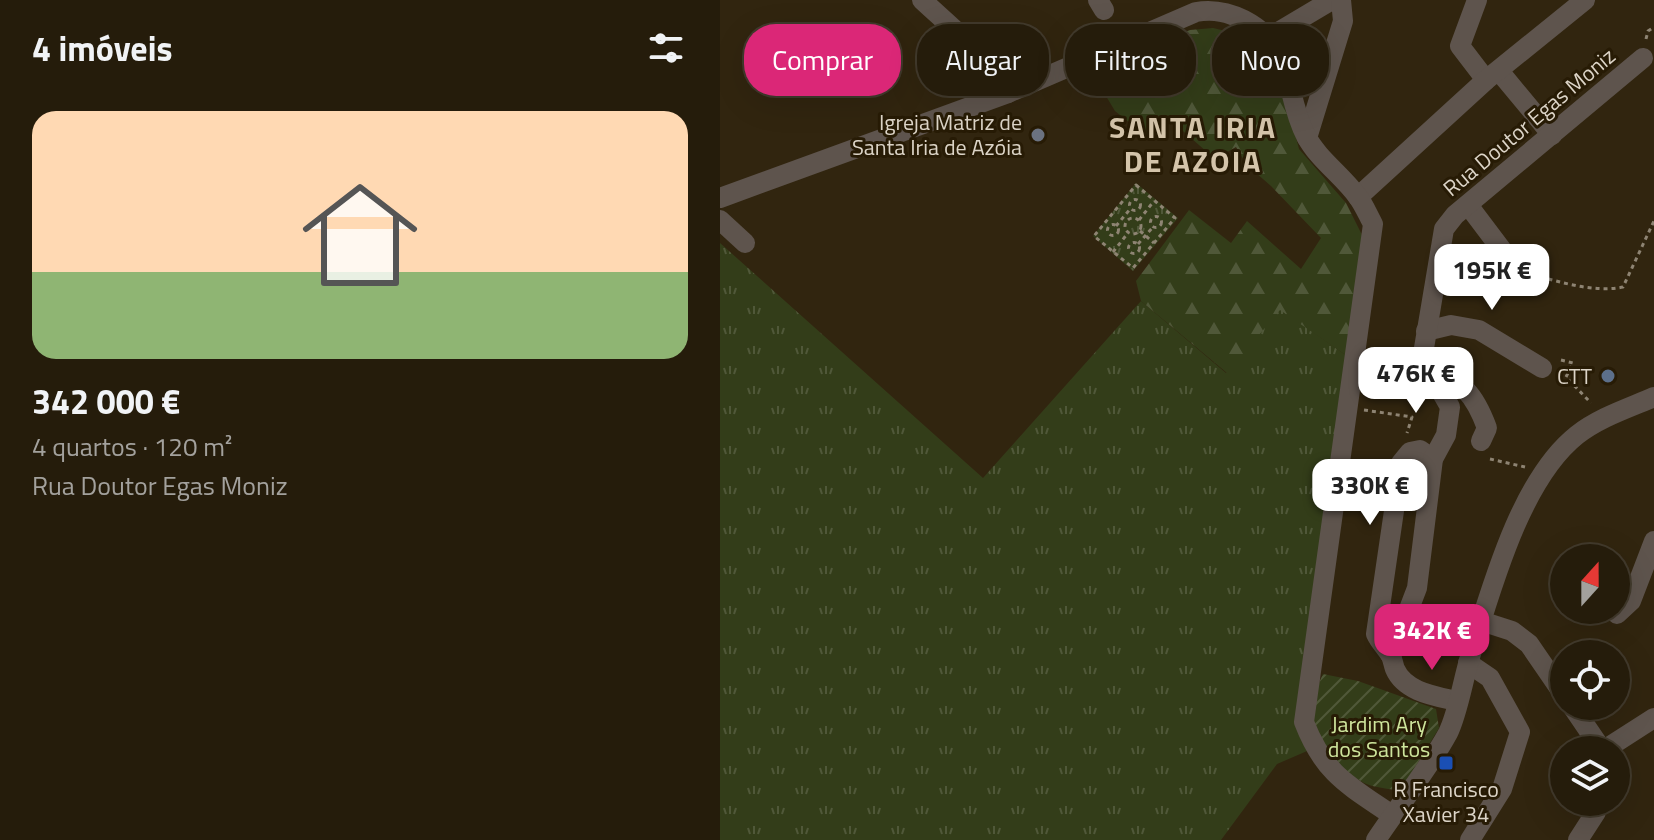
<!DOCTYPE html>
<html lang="pt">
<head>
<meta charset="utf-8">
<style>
	:root { --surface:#251c0b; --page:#312919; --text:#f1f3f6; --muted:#a3a19d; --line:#423a2c; --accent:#db2777 }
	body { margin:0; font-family:"Titillium Web",sans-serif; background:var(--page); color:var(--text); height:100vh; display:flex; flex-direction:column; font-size:30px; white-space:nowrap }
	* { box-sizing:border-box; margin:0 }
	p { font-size:26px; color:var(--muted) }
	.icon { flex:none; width:44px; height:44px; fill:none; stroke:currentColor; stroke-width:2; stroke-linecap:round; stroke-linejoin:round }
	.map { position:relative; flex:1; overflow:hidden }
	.panel { display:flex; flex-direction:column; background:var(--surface); width:720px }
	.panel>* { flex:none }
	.hud { position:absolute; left:24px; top:24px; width:760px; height:72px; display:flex; gap:16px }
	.needle { width:52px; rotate:21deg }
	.controls { position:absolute; left:830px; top:544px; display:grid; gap:16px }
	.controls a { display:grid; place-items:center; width:80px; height:80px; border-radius:50%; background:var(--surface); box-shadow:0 8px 32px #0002,0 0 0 2px var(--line); font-size:40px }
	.price { position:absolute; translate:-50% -68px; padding:0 18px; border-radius:16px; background:#fff; color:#222; font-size:26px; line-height:52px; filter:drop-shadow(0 2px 4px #0008) }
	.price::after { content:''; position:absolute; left:50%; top:48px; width:24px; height:18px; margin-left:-12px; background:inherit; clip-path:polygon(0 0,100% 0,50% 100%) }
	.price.current { background:var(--accent); color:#fff }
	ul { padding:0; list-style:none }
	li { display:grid; align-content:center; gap:16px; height:424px; padding:0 32px }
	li+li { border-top:2px solid var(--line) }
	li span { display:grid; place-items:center; height:248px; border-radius:24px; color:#555 }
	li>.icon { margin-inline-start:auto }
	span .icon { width:144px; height:144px; fill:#fffc; stroke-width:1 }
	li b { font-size:34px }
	h2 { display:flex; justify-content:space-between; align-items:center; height:96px; padding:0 32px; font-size:34px }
	.tag { padding:0 28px; border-radius:32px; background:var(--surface); box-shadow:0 8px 32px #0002,0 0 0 2px var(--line); font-size:28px; line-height:72px }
	.tag.current { background:var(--accent); color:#fff }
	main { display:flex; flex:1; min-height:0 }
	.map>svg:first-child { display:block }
	.grass { fill:url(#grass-tufts) }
	.forest { fill:url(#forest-firs) }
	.garden { fill:url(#garden-furrows) }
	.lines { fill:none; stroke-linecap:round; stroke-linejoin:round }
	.path { stroke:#8e8473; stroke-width:3; stroke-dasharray:4 4; stroke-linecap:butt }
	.minor { stroke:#5e544d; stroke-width:20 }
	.worship-dot { fill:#6b7280; stroke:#271b05; stroke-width:3 }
	.service-dot { fill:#5c6f8a; stroke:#271b05; stroke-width:3 }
	.transit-dot { fill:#1a4fb4; stroke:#271b05; stroke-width:3 }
	.labels { text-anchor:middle; stroke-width:6; stroke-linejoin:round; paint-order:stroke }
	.poi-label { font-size:22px; fill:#dcd4c7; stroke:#271b05; text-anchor:end }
	.street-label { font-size:22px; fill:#dcd4c7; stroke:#271b05 }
	.park-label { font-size:22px; fill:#cee59c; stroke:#271b05 }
	.district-label { font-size:30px; font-weight:bold; letter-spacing:2px; fill:#d4c4aa; stroke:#271b05 }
</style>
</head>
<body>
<main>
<section class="panel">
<h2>4 imóveis<svg class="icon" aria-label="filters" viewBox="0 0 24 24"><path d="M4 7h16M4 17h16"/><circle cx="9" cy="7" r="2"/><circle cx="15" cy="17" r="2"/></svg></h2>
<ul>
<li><span style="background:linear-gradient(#ffd9b3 65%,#8fb573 0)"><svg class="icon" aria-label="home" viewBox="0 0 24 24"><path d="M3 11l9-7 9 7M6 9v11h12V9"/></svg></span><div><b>342 000 €</b><p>4 quartos · 120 m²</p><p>Rua Doutor Egas Moniz</p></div></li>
</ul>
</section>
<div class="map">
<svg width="934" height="840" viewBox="0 0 934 840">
	<defs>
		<pattern id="grass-tufts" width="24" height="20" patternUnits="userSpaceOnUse" patternTransform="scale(2)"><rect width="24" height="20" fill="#333d19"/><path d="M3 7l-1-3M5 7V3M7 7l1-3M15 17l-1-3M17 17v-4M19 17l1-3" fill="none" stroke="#505839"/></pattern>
		<pattern id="forest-firs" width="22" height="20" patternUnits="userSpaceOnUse" patternTransform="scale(2)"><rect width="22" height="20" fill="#333d19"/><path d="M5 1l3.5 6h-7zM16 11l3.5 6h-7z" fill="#505839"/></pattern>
		<pattern id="garden-furrows" width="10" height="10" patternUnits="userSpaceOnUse" patternTransform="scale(2)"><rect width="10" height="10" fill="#333d19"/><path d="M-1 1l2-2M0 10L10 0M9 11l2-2" fill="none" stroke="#505839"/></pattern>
	</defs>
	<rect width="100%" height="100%" fill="#31250f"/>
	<g class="grass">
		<path d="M416,183L458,218L413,271L373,236Z"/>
		<path d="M0,243L263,478L421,301L506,373L560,309L627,356L584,722L594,748L557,764L501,840H0Z"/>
	</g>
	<path class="forest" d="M493,28L518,34L545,51L562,84L579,149L626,203L642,235L627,356L560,310L507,373L421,301L416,281L469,210L511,243L527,221L581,269L601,238L551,186L527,165L516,147L495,159L447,117L430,139L395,111L371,71L470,30Z"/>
	<path class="garden" d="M603,674L638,681L716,709L719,728L688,779L674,790C665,788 652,787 644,783C600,758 580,721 603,674Z"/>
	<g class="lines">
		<g class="path">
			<path d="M926,39L928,31L934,27"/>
			<path d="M416,185L455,218L413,268L374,236Z"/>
			<circle cx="415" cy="205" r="5.5"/>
			<circle cx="436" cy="222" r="5.5"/>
			<circle cx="413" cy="226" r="8"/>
			<path d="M419,220L434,201"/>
			<circle cx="393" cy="230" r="5.5"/>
			<path d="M396,226L411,208"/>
			<path d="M420,231L434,243"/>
			<circle cx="414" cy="248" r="5.5"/>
			<path d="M418,244L433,227"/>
			<path d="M393,252L408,233"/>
			<path d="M813,275C841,282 874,293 903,287L934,221"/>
			<path d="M841,360L853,363L846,377L871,403"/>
			<path d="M644,410L692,417L687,433"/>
			<path d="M770,459L805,467"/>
		</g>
		<g class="minor">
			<path d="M202,0C233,29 267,55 288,93"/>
			<path d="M378,0L384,10"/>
			<path d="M757,0L740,46L766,80"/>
			<path d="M548,38L612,0"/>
			<path d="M779,71L832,135"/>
			<path d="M587,138L623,21L621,0"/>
			<path d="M638,197L766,80L865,0"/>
			<path d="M0,198L288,93L476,12C494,9 508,12 524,20C576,47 563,92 586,136C598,159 622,175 638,197C644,205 648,215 653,224L584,722C604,774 628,785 672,815"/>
			<path d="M748,205L797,270"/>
			<path d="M0,220L25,243"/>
			<path d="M706,331L731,325L759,330L822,368"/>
			<path d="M706,365C742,385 752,388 767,428L761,441"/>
			<path d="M713,459L700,450L690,452L681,463L656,634C660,643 666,647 671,656C672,657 674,667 675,669C685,692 715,696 737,701"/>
			<path d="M897,614L911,601L934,541"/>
			<path d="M761,621L792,631L809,644L844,695"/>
			<path d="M671,656L697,588L713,459L726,435L730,407L706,365L703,354L724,229L735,215L923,58"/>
			<path d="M748,663L770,678L800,732L782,789L750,840"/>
			<path d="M852,706L882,750"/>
			<path d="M884,750L934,718"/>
			<path d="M656,840C679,805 708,770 728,733C738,713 743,680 750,657C771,590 800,480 857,435C880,417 909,408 934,397"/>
			<path d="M858,840L876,812L879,802"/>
		</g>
	</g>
	<circle class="worship-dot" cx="318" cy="135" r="8"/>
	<circle class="service-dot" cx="888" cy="376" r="8"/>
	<rect class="transit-dot" x="718" y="755" width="16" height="16" rx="4"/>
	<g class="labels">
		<g class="poi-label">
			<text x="302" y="130">Igreja Matriz de<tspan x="302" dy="25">Santa Iria de Azóia</tspan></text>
			<text x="872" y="384">CTT</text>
			<text x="726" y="797" text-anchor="middle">R Francisco<tspan x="726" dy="25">Xavier 34</tspan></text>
		</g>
		<g class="street-label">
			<text transform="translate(809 122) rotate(-40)" y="8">Rua Doutor Egas Moniz</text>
		</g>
		<g class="park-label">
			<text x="659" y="732">Jardim Ary<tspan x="659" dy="25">dos Santos</tspan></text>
		</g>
		<g class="district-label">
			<text x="473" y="138">SANTA IRIA<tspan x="473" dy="34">DE AZOIA</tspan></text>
		</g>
	</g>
</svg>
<div class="controls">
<a><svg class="needle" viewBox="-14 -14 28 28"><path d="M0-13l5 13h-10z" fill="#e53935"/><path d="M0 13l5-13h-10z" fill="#a3a19d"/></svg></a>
<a><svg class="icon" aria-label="locate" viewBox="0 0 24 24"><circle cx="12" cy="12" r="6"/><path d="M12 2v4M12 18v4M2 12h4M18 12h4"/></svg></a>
<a><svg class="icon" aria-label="layers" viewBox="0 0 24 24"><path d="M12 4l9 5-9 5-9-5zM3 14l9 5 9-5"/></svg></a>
</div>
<b class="price" style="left:772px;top:312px">195K €</b>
<b class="price" style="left:696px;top:415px">476K €</b>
<b class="price" style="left:650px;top:527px">330K €</b>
<b class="price current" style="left:712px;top:672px">342K €</b>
<div class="hud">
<a class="tag current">Comprar</a>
<a class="tag">Alugar</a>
<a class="tag">Filtros</a>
<a class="tag">Novo</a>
</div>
</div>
</main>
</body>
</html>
